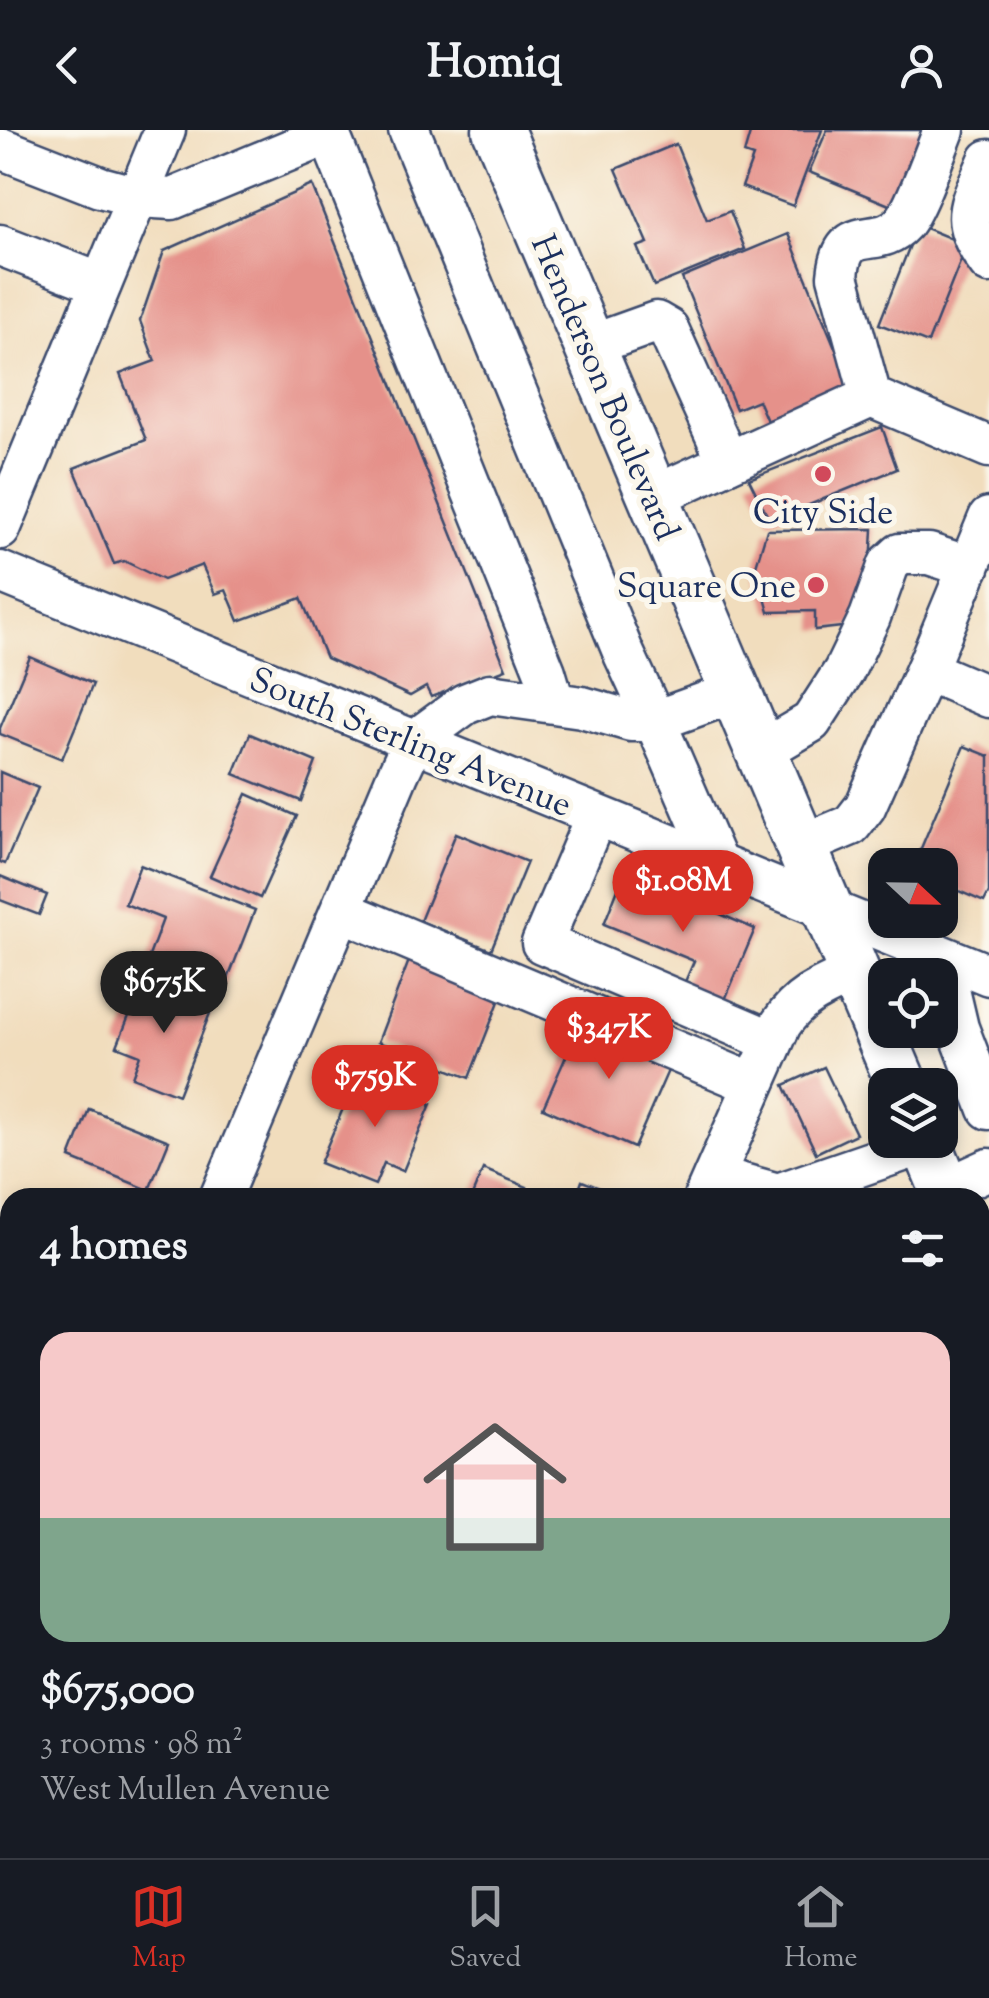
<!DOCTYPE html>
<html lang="en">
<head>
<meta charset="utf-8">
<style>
	:root { --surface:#171b24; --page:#20242c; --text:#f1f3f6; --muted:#9ea1a6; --line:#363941; --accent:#d93025 }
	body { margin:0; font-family:"Sorts Mill Goudy",serif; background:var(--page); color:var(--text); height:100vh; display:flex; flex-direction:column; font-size:38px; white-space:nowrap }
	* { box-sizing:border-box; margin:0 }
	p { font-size:32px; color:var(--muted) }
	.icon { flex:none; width:55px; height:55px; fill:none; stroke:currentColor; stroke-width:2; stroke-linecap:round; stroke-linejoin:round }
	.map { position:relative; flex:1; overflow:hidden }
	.details { position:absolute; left:0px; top:1058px; width:990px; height:672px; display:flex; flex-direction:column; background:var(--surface); border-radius:30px 30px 0 0; box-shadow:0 5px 15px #0003 }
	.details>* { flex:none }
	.needle { width:65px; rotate:112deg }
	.tools { position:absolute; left:868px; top:718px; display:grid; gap:20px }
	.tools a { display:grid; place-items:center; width:90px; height:90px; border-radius:20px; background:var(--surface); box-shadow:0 5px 15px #0003; font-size:50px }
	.price { position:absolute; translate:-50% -85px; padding:0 22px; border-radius:35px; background:var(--accent); color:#fff; font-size:32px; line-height:65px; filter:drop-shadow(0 2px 5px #0008) }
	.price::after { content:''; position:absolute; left:50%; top:60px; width:30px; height:22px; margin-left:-15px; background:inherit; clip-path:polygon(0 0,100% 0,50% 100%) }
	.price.active { background:#222; color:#fff }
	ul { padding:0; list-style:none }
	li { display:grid; align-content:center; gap:20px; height:530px; padding:0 40px }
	li span { display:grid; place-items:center; height:310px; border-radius:30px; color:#555 }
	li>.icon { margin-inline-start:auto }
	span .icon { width:180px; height:180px; fill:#fffc; stroke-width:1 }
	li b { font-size:42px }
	h2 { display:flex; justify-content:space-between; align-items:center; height:120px; padding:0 40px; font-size:42px }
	header { display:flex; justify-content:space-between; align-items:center; height:130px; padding:0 40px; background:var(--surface); font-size:45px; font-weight:800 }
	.dock { display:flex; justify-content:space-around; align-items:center; height:140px; border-top:2px solid var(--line); background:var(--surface); font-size:28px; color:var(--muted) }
	.dock a { display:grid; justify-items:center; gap:5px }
	.dock .active { color:var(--accent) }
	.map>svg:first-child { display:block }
	.building { fill:#e5918a }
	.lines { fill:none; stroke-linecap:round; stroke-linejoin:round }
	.minor-casing { stroke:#3b496c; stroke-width:45 }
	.major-casing { stroke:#3b496c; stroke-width:55 }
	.minor { stroke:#fff; stroke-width:40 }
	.major { stroke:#fff; stroke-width:50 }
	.poi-dot { fill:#d1495b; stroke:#fbf7ec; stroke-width:4 }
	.labels { text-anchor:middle; stroke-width:10; stroke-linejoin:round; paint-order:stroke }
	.street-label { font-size:35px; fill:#1b2f5e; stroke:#fbf7ec }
	.poi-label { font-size:35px; fill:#1b2f5e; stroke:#fbf7ec }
</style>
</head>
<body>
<header><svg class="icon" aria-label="back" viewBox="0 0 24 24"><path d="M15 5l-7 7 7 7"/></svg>Homiq<svg class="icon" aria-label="person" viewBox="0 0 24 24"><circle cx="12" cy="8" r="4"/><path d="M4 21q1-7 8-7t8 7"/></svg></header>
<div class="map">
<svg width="989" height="1728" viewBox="0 0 989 1728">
	<rect width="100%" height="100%" fill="#fbf7ec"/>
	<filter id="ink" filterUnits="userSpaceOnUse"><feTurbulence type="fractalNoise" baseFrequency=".01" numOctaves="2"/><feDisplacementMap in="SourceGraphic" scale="20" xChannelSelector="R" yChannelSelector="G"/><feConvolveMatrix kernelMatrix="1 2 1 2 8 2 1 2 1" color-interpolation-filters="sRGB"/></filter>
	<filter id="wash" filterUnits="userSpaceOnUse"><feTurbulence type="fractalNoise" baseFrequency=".0048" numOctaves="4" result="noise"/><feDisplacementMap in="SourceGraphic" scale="40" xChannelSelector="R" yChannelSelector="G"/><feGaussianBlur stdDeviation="2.25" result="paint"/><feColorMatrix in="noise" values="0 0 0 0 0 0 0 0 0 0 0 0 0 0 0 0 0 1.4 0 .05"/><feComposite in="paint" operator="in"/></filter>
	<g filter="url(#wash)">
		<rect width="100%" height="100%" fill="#f1ddbd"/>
		<g id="blocks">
			<g class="building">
				<path d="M751,0H822L793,76L742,57L753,27L744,24Z"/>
				<path d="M827,0H938L904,81L809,42Z"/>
				<path d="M676,14L707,90L730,81L745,119L654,156L637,117L648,113L616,39Z"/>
				<path d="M312,55L506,539L431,567L426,557L410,566L326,528L301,468L239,491L226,460L215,464L202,435L163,450L124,431L114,434L74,338L146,310L120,244L155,231L140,191L164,121Z"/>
				<path d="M918,95L967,115L928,213L879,194Z"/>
				<path d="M788,104L851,256L767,291L758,270L736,279L682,148Z"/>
				<path d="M882,297L897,339L770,391L749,349Z"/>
				<path d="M873,399L869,474L850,496L815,500V481L769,482L756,436L767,400Z"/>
				<path d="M30,527L93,554L62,629L0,604V598Z"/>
				<path d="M250,604L316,632L301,671L234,644Z"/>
				<path d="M964,616L989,626V762L984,772L940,753V735H914Z"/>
				<path d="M0,642L38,658L5,734L0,732Z"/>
				<path d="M247,664L297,686L260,768L210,746Z"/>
				<path d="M456,703L527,732L491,820L420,791Z"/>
				<path d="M140,735L255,780L224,859L148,829L163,789L125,774Z"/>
				<path d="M624,743L755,799L722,877L681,861L694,831L604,794Z"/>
				<path d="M0,746L47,765L39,785L0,770Z"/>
				<path d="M413,820L505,856L469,948L378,912Z"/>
				<path d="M143,851L212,878L178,965L132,947L140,925L117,916Z"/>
				<path d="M584,886L674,927L634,1018L543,978Z"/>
				<path d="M824,937L856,1004L816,1023L784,955Z"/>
				<path d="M358,943L431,974L403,1041L384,1033L375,1055L320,1033Z"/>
				<path d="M89,979L169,1011L149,1060L70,1028Z"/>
				<path d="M483,1039L527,1057L523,1068H471Z"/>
				<path d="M582,1051L623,1067V1068H576Z"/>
				<path d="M0,1256L10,1260V1328L0,1324Z"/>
				<path d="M984,1391L989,1402V1457L980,1461V1392Z"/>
				<path d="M989,1468V1518L980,1521V1471Z"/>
				<path d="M989,1527V1602L985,1603L980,1591V1530Z"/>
				<path d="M989,1645V1712L980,1690V1649Z"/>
				<path d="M45,1720H103L100,1728H42Z"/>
				<path d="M132,1720H157L154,1728H129Z"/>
				<path d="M269,1720H309L306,1728H288Z"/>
			</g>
		</g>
	</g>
	<g filter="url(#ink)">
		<use href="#blocks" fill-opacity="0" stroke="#3b496c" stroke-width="2.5"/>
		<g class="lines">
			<g class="minor-casing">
				<g id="minor">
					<path d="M0,18L100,57L137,67L172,69L329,4L545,542L554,572"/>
					<path d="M989,30C970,76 956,88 989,133"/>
					<path d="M0,115L101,154"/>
					<path d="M589,216L656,192L668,199L728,332"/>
					<path d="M871,267L989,317"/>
					<path d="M652,367L871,267L838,146C843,89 877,122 903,93C915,80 936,20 944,0"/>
					<path d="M0,399L165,0"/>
					<path d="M0,442L989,845"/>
					<path d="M926,540L989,567"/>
					<path d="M760,622L811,592L844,541L870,487L889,434L900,424H929L969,437"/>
					<path d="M596,686L542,813L772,911"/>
					<path d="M801,716L851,695L865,677L926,540L989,388"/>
					<path d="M717,734L655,591L735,562"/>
					<path d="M342,781L753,954"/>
					<path d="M941,826L958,898L989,979"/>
					<path d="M714,1046L778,1064L926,1013"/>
					<path d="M945,1059L989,1039"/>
					<path d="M220,1068L398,644L413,612L465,574L490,564L582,577L631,591H655L624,524L409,0"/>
					<path d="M704,1068L781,894C800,865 824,857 855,843"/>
					<path d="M980,1371L989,1368"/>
					<path d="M0,1405L10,1410"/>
					<path d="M0,1527L10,1503"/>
					<path d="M0,1623L10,1598"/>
					<path d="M980,1630L989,1627"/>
					<path d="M765,1720L785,1728"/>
					<path d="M401,1728L404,1720"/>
					<path d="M438,1728L441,1720"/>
				</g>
			</g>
			<g class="major-casing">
				<g id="major">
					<path d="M498,0L902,955"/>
					<path d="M925,1010L949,1068"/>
					<path d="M980,1142L989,1163"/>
				</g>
			</g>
			<use href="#minor" class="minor"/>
			<use href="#major" class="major"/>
		</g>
	</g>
	<g class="poi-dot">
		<circle cx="823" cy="344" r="10"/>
		<circle cx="816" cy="455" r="10"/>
	</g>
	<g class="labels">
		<g class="street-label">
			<text transform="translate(606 257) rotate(67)" y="12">Henderson Boulevard</text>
			<text transform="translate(411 611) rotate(22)" y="12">South Sterling Avenue</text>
		</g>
		<g class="poi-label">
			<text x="823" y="393">City Side</text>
			<text x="796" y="467" text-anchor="end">Square One</text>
		</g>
	</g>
</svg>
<div class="tools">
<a><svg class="needle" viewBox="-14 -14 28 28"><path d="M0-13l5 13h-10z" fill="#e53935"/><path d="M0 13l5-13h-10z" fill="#9ea1a6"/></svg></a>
<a><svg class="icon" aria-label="locate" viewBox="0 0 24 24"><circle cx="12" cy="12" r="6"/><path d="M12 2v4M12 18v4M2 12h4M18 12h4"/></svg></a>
<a><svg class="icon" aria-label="layers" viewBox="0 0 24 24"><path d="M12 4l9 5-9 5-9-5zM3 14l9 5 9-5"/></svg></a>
</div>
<b class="price" style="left:683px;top:805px">$1.08M</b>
<b class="price active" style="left:164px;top:906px">$675K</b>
<b class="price" style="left:609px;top:952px">$347K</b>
<b class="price" style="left:375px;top:1000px">$759K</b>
<section class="details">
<h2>4 homes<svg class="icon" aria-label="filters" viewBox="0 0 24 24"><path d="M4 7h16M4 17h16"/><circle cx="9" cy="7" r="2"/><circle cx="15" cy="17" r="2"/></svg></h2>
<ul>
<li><span style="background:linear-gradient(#f6c9c9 60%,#7fa58c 0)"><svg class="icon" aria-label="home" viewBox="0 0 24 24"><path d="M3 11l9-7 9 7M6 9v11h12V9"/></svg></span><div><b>$675,000</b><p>3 rooms · 98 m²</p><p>West Mullen Avenue</p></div></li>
</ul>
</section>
</div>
<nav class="dock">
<a class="active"><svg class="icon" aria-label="map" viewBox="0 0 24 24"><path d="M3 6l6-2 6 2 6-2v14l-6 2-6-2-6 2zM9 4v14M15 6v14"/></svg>Map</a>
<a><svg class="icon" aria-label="saved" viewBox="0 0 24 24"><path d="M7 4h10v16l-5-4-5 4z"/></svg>Saved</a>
<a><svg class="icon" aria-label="home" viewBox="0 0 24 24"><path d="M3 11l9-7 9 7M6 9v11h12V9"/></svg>Home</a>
</nav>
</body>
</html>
